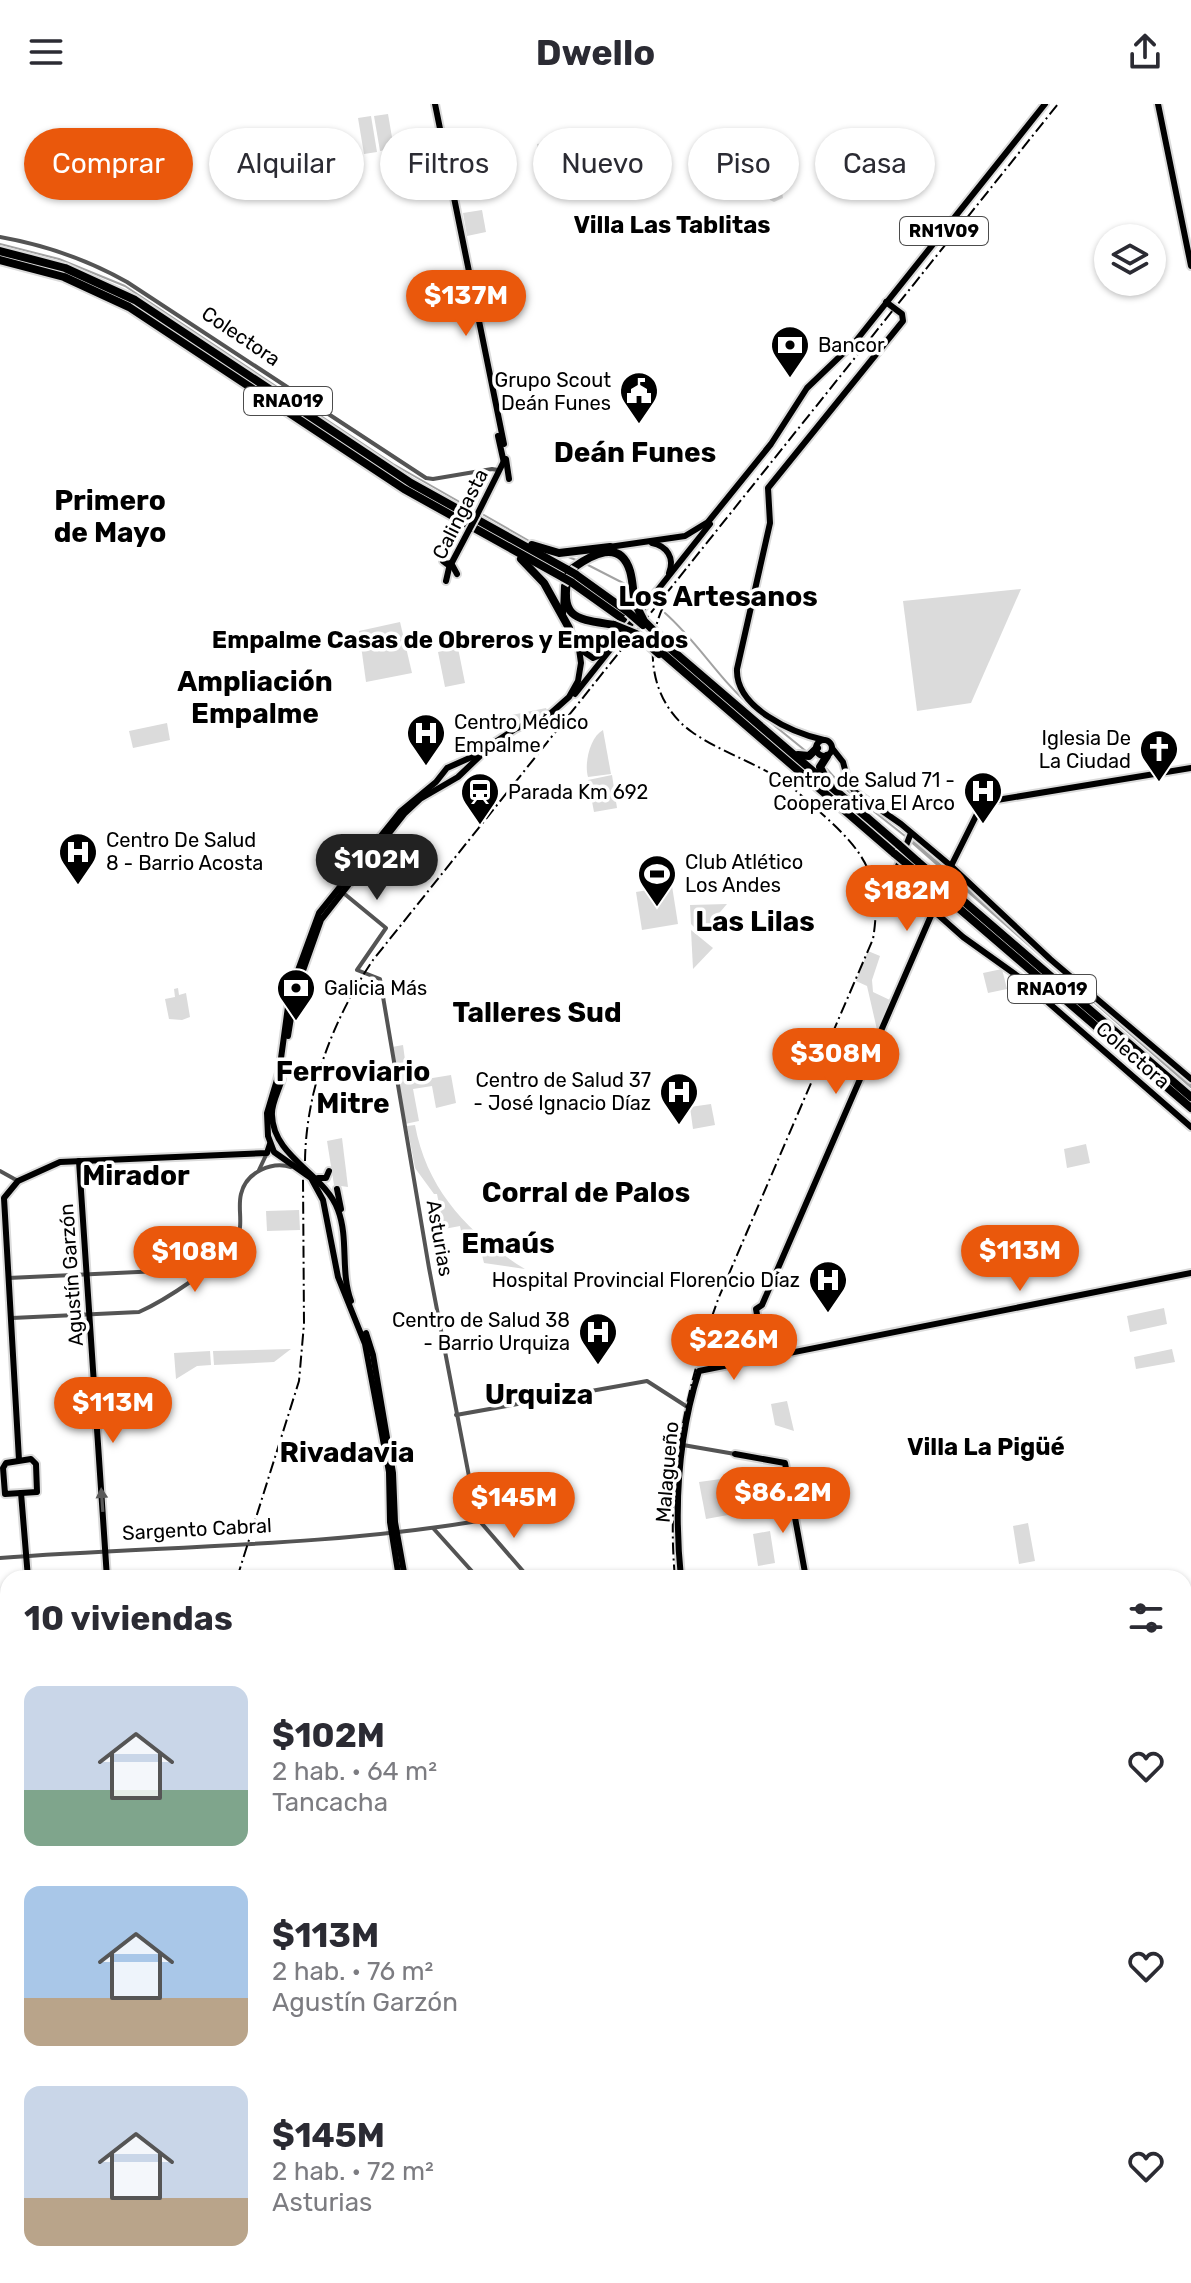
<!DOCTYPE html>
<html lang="es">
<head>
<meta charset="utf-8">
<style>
	:root { --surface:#fff; --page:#f7f7f7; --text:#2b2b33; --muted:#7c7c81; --accent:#ea580c }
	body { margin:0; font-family:Rubik,sans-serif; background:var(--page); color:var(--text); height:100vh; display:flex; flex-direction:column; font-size:30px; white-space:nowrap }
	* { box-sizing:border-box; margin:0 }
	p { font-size:26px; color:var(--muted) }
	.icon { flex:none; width:44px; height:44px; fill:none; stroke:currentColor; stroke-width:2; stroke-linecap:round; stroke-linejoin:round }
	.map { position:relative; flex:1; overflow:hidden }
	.drawer { position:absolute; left:0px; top:1466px; width:1192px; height:714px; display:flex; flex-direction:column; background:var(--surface); border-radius:24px 24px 0 0; box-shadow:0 2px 6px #0004 }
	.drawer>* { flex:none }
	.top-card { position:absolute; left:24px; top:24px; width:1144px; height:72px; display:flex; gap:16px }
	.fabs { position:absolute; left:1094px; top:120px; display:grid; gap:16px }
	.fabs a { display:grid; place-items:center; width:72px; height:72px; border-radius:50%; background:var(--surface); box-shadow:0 2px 6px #0004; font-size:40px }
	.price { position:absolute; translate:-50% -68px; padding:0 18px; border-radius:28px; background:var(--accent); color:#fff; font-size:26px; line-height:52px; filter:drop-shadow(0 2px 4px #0008) }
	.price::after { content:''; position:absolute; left:50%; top:48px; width:24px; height:18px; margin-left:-12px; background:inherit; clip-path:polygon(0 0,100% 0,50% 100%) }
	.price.on { background:#222; color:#fff }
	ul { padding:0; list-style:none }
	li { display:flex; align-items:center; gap:24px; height:200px; padding:0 24px }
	li span { display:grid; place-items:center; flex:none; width:224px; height:160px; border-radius:16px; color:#555 }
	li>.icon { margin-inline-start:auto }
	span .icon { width:96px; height:96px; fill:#fffc; stroke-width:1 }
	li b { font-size:34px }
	h2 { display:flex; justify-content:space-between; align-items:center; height:96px; padding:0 24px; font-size:34px }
	.tag { padding:0 28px; border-radius:36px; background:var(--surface); box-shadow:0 2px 6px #0004; font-size:28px; line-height:72px }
	.tag.on { background:var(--accent); color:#fff }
	header { display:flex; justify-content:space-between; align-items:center; height:104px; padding:0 24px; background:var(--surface); font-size:36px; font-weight:700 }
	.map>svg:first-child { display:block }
	.green { fill:#dbdbdb }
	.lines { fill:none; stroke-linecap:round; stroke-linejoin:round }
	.stream { stroke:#a2a2a2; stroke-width:2 }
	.canal { stroke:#a2a2a2; stroke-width:4 }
	.major-casing { stroke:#dbdbdb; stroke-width:10 }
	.highway-casing { stroke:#dbdbdb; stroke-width:12 }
	.minor { stroke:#545454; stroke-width:4 }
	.major { stroke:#000; stroke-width:6 }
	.highway { stroke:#000; stroke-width:8 }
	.rail { stroke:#000; stroke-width:2; stroke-dasharray:12 4 2 4; stroke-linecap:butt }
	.major-bridge-casing { stroke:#dbdbdb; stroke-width:10; stroke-linecap:butt }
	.highway-bridge-casing { stroke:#dbdbdb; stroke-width:12; stroke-linecap:butt }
	.major-bridge { stroke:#000; stroke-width:6 }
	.highway-bridge { stroke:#000; stroke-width:8 }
	.oneway { fill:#595959 }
	.labels { text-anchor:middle; stroke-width:7; stroke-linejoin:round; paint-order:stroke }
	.shield { fill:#fff; stroke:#4c4c4c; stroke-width:2 }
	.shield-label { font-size:18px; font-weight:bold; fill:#000 }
	.street-label { font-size:20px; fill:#000; stroke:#fff }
	.poi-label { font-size:20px; fill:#000; stroke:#fff; text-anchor:start }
	.quarter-label { font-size:24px; font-weight:bold; fill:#000; stroke:#fff }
	.district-label { font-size:28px; font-weight:bold; fill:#000; stroke:#fff }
</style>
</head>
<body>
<header><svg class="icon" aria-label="menu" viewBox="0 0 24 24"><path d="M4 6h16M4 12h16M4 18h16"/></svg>Dwello<svg class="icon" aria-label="share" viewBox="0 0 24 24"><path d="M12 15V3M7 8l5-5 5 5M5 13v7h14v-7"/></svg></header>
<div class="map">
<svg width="1191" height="2179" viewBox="0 0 1191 2179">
	<rect width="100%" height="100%" fill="#fff"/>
	<g class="green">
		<path d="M388,10L394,45L380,47L374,12Z"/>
		<path d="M371,12L377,48L364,50L358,14Z"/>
		<path d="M554,37L559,71L543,74L537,40Z"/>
		<path d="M123,40L128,70L95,75L90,47Z"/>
		<path d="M777,56L783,94L774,98L770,96L764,59Z"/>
		<path d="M482,106L486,128L467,132L463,109Z"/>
		<path d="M1021,485L971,599L917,607L903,497Z"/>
		<path d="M400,518L412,569L366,578L359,527Z"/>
		<path d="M458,544L465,579L445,583L438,548Z"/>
		<path d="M546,604L548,609L503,631L492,615Z"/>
		<path d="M167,619L170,636L133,644L129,627Z"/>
		<path d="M603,626L611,670L588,673C584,659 590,633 603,626Z"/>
		<path d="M612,671L617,704L594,708L588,676Z"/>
		<path d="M672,782L678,820L642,826L636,788Z"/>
		<path d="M727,800L701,830L691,820L690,801Z"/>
		<path d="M691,826L713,844L693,865Z"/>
		<path d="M868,847L880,852L872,876L873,888L892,897L878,930L867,882L856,877Z"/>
		<path d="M1002,865L1007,885L988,889L983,869Z"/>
		<path d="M178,884L179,891L186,889L190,913L182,916L169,915L165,895L175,893L174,885Z"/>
		<path d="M403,941L408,978L451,971L456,999L436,1004L432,982L413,985L419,1017L405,1020L392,943Z"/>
		<path d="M711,1000L715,1021L693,1025L690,1003Z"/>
		<path d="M415,1021C427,1087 470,1131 525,1165L484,1159L479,1139L464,1141L460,1122L444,1125L437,1090H434L415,1064L407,1022Z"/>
		<path d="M342,1034L348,1083L334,1081L327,1037Z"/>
		<path d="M1086,1040L1090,1059L1067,1064L1064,1045Z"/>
		<path d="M299,1106L300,1126L267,1127L266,1107Z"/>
		<path d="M1164,1204L1167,1220L1130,1228L1127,1212Z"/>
		<path d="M291,1245L274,1258L214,1261L213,1247Z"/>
		<path d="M1172,1245L1175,1258L1136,1265L1134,1253Z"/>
		<path d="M210,1247L211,1261L197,1262L176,1275L174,1249Z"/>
		<path d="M787,1297L794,1327L775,1321L771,1300Z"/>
		<path d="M721,1375L728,1411L706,1415L699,1378Z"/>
		<path d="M1028,1419L1035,1457L1019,1460L1013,1422Z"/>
		<path d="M770,1427L775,1459L758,1462L753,1430Z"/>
		<path d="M240,2172H519L518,2179H236Z"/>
	</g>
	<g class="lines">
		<g class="stream">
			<path d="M0,140L59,155L125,182L393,360L472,405"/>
			<path d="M484,411L531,438"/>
			<path d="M566,452L576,456"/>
			<path d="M586,460L627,481"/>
			<path d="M637,488L647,494"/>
			<path d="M665,509C698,538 720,577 754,605"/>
			<path d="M759,609L807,648"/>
			<path d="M825,663L843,683L905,732"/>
		</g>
		<path class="canal" d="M914,739L1191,982"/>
		<g class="major-casing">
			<g id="major">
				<path d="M435,0L504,340"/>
				<path d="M1158,0L1191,162"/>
				<path d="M498,332L504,359"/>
				<path d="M506,355L509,375"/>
				<path d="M477,411L505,355"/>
				<path d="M652,439C667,442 675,454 669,469"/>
				<path d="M609,443L685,432L708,418L771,340L807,284L855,238L1045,0"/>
				<path d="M443,457L447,460L451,459L457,470"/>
				<path d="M446,477L449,464L469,426"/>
				<path d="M563,511L564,482"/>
				<path d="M581,546L593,554L605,549"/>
				<path d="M575,590L710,420"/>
				<path d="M824,636C793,629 735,604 737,565L770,419L768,384L903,217L902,210L886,198"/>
				<circle cx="824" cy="644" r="8"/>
				<path d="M832,644L843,658L848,677L855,688L901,720L951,762L1050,855L1191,975"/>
				<path d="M911,729L896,767L899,776L963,833L1019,873L1191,1023"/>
				<path d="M951,762L978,708L991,697L1191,664"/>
				<path d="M288,932L295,889L321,816L405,709L420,695L458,673L480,652"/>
				<path d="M282,975C279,986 271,1000 272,1011C273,1053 325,1070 338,1106C349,1135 340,1167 351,1197"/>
				<path d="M79,1057L107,1474"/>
				<path d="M318,1074H326L329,1067"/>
				<path d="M337,1085L341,1105"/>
				<path d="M366,1229L373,1251L393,1369L395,1418L405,1474"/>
				<path d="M765,1255L756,1205L762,1201L933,807"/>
				<path d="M735,1350L785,1359L806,1474"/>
				<path d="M31,1355L36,1360L37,1388L5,1390L3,1364L6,1359Z"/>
				<path d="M19,1356L4,1094L18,1077L60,1058L267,1049L270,1040"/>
				<path d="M21,1389L28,1474"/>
				<path d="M399,1474L390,1418L389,1368L365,1240L338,1173L323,1096L311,1074L274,1048L268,1032L267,1009L279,969L290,888L319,809L401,707L436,678L447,664L474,652L515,625L551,609L569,593L578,577L581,559L579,545L567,521"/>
				<path d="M681,1474C674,1405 678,1333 699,1267L1191,1169"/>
				<path d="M0,1715L8,1720"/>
				<path d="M0,1740L8,1747"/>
				<path d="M1184,1832L1191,1830"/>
				<path d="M1184,2064L1191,2055"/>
				<path d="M1184,2138L1191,2179"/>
				<path d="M0,2150L8,2146"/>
				<path d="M169,2172L171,2179"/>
				<path d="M834,2172L836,2179"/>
				<path d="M1032,2172L1033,2179"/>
				<path d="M7,2179L26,2172"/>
				<path d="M222,2179L228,2172"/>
				<path d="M229,2179L235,2172"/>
				<path d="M446,2179V2172"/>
				<path d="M521,2179L522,2172"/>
				<path d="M598,2179L599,2172"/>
			</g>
		</g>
		<g class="highway-casing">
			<g id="highway">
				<path d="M0,147L65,164L135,196L411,379L568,466"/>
				<path d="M0,156L64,173L129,203L404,385L564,474"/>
				<path d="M532,441L559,449L610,443"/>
				<path d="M521,455L544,479L569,524"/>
				<path d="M573,464C591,451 620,434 630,467C633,477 633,489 635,499"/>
				<path d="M575,470L628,508"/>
				<path d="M568,472C559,516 578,515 614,521"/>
				<path d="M571,478L623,515"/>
				<path d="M659,535L899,741"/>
				<path d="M661,548L895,750"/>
				<path d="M798,651L809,652L817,644"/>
				<path d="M826,675L820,663L827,652"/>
				<path d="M917,757L1191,993"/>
				<path d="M913,765L1191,1004"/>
			</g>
		</g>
		<g class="minor">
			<path d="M0,133C45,141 88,156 127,178L426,374L433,375L492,365L498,366"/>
			<path d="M341,787L386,824L357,866L380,875L429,1164L477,1414L529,1474"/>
			<path d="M259,1066L267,1049"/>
			<path d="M0,1067L18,1077"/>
			<path d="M8,1174L203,1165"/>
			<path d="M12,1214L139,1208C164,1197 220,1161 235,1138C245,1122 237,1106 241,1090C246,1068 272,1057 291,1063"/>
			<path d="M456,1311L647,1277L689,1304"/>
			<path d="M683,1341L735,1350"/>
			<path d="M433,1424L478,1474"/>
			<path d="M0,1454C159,1442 321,1443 478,1417"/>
			<path d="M0,2097L8,2098"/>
		</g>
		<use href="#major" class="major"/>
		<use href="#highway" class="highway"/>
		<g class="rail">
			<path d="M663,503C643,546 652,600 692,628C719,647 751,657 778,674C794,683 807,697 821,709C865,748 883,774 873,835L719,1193C685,1284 666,1377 675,1474"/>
			<path d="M305,1057C306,986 333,915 373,856L1058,0"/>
			<path d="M237,1474L299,1277L304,1220L303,1074"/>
			<path d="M840,2172L842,2179"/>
			<path d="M152,2179L159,2172"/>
		</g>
		<g class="major-bridge-casing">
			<g id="major-bridge">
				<path d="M469,426L477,411"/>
				<path d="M155,2172L165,2179"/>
			</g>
		</g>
		<g class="highway-bridge-casing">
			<g id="highway-bridge">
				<path d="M568,466L575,470"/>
				<path d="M564,474L571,478"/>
				<path d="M635,499L644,517L660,533"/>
				<path d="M628,508L643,521"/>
				<path d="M614,521L636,530L659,550"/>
				<path d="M899,741L917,757"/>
				<path d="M895,750L913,765"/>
			</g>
		</g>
		<use href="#major-bridge" class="major-bridge"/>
		<use href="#highway-bridge" class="highway-bridge"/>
	</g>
	<defs><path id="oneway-solid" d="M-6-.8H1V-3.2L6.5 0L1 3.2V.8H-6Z" transform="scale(2)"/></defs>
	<use class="oneway" href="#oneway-solid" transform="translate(102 1396) rotate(-94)"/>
	<defs>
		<g id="bank-pin" transform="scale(2)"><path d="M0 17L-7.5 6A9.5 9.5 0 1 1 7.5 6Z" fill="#000" stroke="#fff"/><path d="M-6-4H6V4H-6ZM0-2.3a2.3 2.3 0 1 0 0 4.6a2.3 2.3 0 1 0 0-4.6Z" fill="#fff"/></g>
		<g id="civic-pin" transform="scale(2)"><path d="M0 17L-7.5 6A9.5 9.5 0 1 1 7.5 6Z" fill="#000" stroke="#fff"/><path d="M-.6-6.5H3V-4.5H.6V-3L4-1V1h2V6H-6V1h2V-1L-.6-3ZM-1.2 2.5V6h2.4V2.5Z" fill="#fff"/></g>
		<g id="hospital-pin" transform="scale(2)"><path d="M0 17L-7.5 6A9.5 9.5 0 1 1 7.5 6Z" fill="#000" stroke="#fff"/><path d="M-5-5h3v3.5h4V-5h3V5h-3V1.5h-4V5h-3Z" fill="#fff"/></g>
		<g id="church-pin" transform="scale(2)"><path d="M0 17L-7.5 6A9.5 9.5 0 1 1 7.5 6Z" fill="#000" stroke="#fff"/><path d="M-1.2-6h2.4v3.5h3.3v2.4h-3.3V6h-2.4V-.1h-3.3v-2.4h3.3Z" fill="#fff"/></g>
		<g id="station-pin" transform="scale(2)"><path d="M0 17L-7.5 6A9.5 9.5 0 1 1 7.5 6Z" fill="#000" stroke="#fff"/><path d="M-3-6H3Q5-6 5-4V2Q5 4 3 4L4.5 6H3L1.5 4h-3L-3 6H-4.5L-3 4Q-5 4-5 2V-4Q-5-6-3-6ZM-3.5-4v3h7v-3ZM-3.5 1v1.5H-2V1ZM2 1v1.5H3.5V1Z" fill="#fff"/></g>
		<g id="stadium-pin" transform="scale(2)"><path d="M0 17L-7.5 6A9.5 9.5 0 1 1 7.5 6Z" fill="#000" stroke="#fff"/><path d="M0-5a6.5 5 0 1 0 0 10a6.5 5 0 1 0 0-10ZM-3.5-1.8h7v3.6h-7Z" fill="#fff"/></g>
	</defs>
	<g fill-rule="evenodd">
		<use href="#bank-pin" x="790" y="241"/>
		<use href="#civic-pin" x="639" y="287"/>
		<use href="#hospital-pin" x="426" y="629"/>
		<use href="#church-pin" x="1159" y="645"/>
		<use href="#hospital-pin" x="983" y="687"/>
		<use href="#station-pin" x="480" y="688"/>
		<use href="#hospital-pin" x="78" y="748"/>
		<use href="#stadium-pin" x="657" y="770"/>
		<use href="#bank-pin" x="296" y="884"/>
		<use href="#hospital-pin" x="679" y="988"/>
		<use href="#hospital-pin" x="828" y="1176"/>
		<use href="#hospital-pin" x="598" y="1228"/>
	</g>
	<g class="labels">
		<g class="shield">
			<rect x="900" y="113" width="88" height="28" rx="6"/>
			<rect x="244" y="283" width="88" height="28" rx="6"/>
			<rect x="1008" y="871" width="88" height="28" rx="6"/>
		</g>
		<g class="shield-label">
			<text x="944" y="133">RN1V09</text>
			<text x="288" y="303">RNA019</text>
			<text x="1052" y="891">RNA019</text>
		</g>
		<g class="street-label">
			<text transform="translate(241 232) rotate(34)" y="7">Colectora</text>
			<text transform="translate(460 410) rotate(-63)" y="7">Calingasta</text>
			<text transform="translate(1133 951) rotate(41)" y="7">Colectora</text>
			<text transform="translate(440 1134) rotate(80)" y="7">Asturias</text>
			<text transform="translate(71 1171) rotate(-94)" y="7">Agustín Garzón</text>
			<text transform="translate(667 1368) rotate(-85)" y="7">Malagueño</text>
			<text transform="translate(197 1425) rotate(-3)" y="7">Sargento Cabral</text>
		</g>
		<g class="poi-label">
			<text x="818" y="248">Bancor</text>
			<text x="611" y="283" text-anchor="end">Grupo Scout<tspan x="611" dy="23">Deán Funes</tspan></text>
			<text x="454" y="625">Centro Médico<tspan x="454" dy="23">Empalme</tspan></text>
			<text x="1131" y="641" text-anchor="end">Iglesia De<tspan x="1131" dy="23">La Ciudad</tspan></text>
			<text x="955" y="683" text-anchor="end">Centro de Salud 71 -<tspan x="955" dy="23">Cooperativa El Arco</tspan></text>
			<text x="508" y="695">Parada Km 692</text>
			<text x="106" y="743">Centro De Salud<tspan x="106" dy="23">8 - Barrio Acosta</tspan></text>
			<text x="685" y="765">Club Atlético<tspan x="685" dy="23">Los Andes</tspan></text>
			<text x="324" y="891">Galicia Más</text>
			<text x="651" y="983" text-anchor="end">Centro de Salud 37<tspan x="651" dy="23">- José Ignacio Díaz</tspan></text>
			<text x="800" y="1183" text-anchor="end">Hospital Provincial Florencio Díaz</text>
			<text x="570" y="1223" text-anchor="end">Centro de Salud 38<tspan x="570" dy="23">- Barrio Urquiza</tspan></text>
		</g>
		<g class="quarter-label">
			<text x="672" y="129">Villa Las Tablitas</text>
			<text x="450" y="544">Empalme Casas de Obreros y Empleados</text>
			<text x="986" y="1351">Villa La Pigüé</text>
		</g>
		<g class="district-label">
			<text x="635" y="358">Deán Funes</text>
			<text x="110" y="406">Primero<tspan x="110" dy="32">de Mayo</tspan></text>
			<text x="718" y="502">Los Artesanos</text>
			<text x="255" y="587">Ampliación<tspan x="255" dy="32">Empalme</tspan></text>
			<text x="755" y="827">Las Lilas</text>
			<text x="537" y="918">Talleres Sud</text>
			<text x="353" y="977">Ferroviario<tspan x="353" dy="32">Mitre</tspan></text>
			<text x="136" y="1081">Mirador</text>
			<text x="586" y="1098">Corral de Palos</text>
			<text x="508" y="1149">Emaús</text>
			<text x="539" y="1300">Urquiza</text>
			<text x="347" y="1358">Rivadavia</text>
		</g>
	</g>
</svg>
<div class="fabs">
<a><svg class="icon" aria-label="layers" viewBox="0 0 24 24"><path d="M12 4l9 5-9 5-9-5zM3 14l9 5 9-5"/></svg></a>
</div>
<b class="price" style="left:466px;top:234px">$137M</b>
<b class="price on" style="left:377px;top:798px">$102M</b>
<b class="price" style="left:907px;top:829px">$182M</b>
<b class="price" style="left:836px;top:992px">$308M</b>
<b class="price" style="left:1020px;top:1189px">$113M</b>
<b class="price" style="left:195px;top:1190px">$108M</b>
<b class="price" style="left:734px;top:1278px">$226M</b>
<b class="price" style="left:113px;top:1341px">$113M</b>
<b class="price" style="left:783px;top:1431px">$86.2M</b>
<b class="price" style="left:514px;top:1436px">$145M</b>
<div class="top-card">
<a class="tag on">Comprar</a>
<a class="tag">Alquilar</a>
<a class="tag">Filtros</a>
<a class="tag">Nuevo</a>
<a class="tag">Piso</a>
<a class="tag">Casa</a>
</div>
<section class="drawer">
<h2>10 viviendas<svg class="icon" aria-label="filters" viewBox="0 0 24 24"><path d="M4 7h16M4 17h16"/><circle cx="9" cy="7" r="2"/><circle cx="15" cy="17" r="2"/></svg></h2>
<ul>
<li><span style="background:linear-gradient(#c9d6e8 65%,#7fa58c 0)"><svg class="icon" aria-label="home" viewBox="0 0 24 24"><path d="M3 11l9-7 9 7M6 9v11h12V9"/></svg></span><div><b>$102M</b><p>2 hab. · 64 m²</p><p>Tancacha</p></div><svg class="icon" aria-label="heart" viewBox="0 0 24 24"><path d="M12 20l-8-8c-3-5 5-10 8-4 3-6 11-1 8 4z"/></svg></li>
<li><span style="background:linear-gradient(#a9c7e8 70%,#b9a48a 0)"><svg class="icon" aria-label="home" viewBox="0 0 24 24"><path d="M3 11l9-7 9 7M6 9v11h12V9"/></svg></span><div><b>$113M</b><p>2 hab. · 76 m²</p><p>Agustín Garzón</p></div><svg class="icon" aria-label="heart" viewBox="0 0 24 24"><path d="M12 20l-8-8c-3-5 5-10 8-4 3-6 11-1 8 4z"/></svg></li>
<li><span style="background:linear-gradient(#c9d6e8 70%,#b9a48a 0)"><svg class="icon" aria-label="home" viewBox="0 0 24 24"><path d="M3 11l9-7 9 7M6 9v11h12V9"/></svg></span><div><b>$145M</b><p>2 hab. · 72 m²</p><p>Asturias</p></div><svg class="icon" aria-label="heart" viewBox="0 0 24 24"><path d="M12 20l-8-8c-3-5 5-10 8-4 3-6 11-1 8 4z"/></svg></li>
</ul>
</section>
</div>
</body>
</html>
